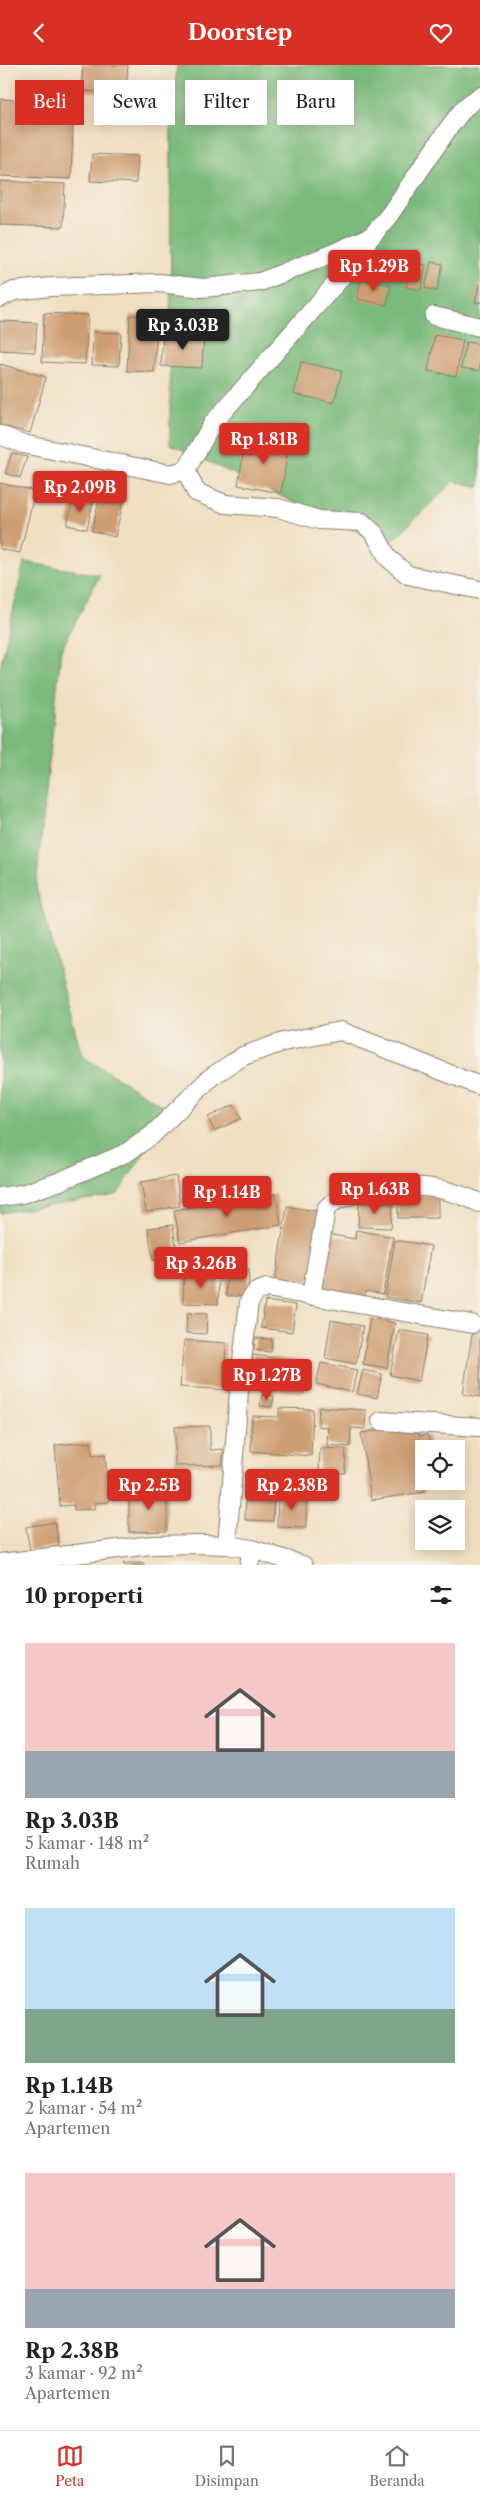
<!DOCTYPE html>
<html lang="id">
<head>
<meta charset="utf-8">
<style>
	:root { --surface:#fff; --page:#f6f6f6; --text:#222; --muted:#767676; --line:#e0e0e0; --accent:#d93025 }
	body { margin:0; font-family:"Libre Caslon Text",serif; background:var(--page); color:var(--text); height:100vh; display:flex; flex-direction:column; font-size:19px; white-space:nowrap }
	* { box-sizing:border-box; margin:0 }
	p { font-size:16px; color:var(--muted) }
	.icon { flex:none; width:28px; height:28px; fill:none; stroke:currentColor; stroke-width:2; stroke-linecap:round; stroke-linejoin:round }
	.map { position:relative; height:1500px; overflow:hidden }
	.sheet { display:flex; flex-direction:column; background:var(--surface); flex:1 }
	.sheet>* { flex:none }
	.guide { position:absolute; left:15px; top:15px; width:450px; height:45px; display:flex; gap:10px }
	.fabs { position:absolute; left:415px; top:1375px; display:grid; gap:10px }
	.fabs a { display:grid; place-items:center; width:50px; height:50px; border-radius:0px; background:var(--surface); box-shadow:0 2px 12px #0003; font-size:25px }
	.price { position:absolute; translate:-50% -42px; padding:0 11px; border-radius:5px; background:var(--accent); color:#fff; font-size:16px; line-height:32px; filter:drop-shadow(0 1px 2px #0008) }
	.price::after { content:''; position:absolute; left:50%; top:30px; width:15px; height:11px; margin-left:-8px; background:inherit; clip-path:polygon(0 0,100% 0,50% 100%) }
	.price.selected { background:#222; color:#fff }
	ul { padding:0; list-style:none }
	li { display:grid; align-content:center; gap:10px; height:265px; padding:0 25px }
	li span { display:grid; place-items:center; height:155px; border-radius:0px; color:#555 }
	li>.icon { margin-inline-start:auto }
	span .icon { width:90px; height:90px; fill:#fffc; stroke-width:1 }
	li b { font-size:21px }
	h2 { display:flex; justify-content:space-between; align-items:center; height:60px; padding:0 25px; font-size:21px }
	.chip { padding:0 18px; border-radius:0px; background:var(--surface); box-shadow:0 2px 12px #0003; font-size:18px; line-height:45px }
	.chip.selected { background:var(--accent); color:#fff }
	header { display:flex; justify-content:space-between; align-items:center; height:65px; padding:0 25px; background:var(--accent); color:#fff; font-size:22px; font-weight:700 }
	.tab-bar { display:flex; justify-content:space-around; align-items:center; height:70px; border-top:1px solid var(--line); background:var(--surface); font-size:14px; color:var(--muted) }
	.tab-bar a { display:grid; justify-items:center; gap:2px }
	.tab-bar .selected { color:var(--accent) }
	.map>svg:first-child { display:block }
	.forest { fill:#7aba7b; stroke:#4b6b4c }
	.building { fill:#cd9e73 }
	.lines { fill:none; stroke-linecap:round; stroke-linejoin:round }
	.street-casing { stroke:#867e6f; stroke-width:20 }
	.street { stroke:#fff; stroke-width:18 }
</style>
</head>
<body>
<header><svg class="icon" aria-label="back" viewBox="0 0 24 24"><path d="M15 5l-7 7 7 7"/></svg>Doorstep<svg class="icon" aria-label="heart" viewBox="0 0 24 24"><path d="M12 20l-8-8c-3-5 5-10 8-4 3-6 11-1 8 4z"/></svg></header>
<div class="map">
<svg width="480" height="1500" viewBox="0 0 480 1500">
	<rect width="100%" height="100%" fill="#f7f3e8"/>
	<filter id="ink" filterUnits="userSpaceOnUse"><feTurbulence type="fractalNoise" baseFrequency=".02" numOctaves="2"/><feDisplacementMap in="SourceGraphic" scale="10" xChannelSelector="R" yChannelSelector="G"/><feConvolveMatrix kernelMatrix="1 2 1 2 8 2 1 2 1" color-interpolation-filters="sRGB"/></filter>
	<filter id="wash" filterUnits="userSpaceOnUse"><feTurbulence type="fractalNoise" baseFrequency=".0096" numOctaves="4" result="noise"/><feDisplacementMap in="SourceGraphic" scale="20" xChannelSelector="R" yChannelSelector="G"/><feGaussianBlur stdDeviation="1.12" result="paint"/><feColorMatrix in="noise" values="0 0 0 0 0 0 0 0 0 0 0 0 0 0 0 0 0 1.4 0 .05"/><feComposite in="paint" operator="in"/></filter>
	<g filter="url(#wash)">
		<rect width="100%" height="100%" fill="#f1dfc2"/>
		<g class="forest">
			<path d="M177,0H480V422L454,416L387,481L170,379L171,61Z"/>
			<path d="M24,497L100,510L61,585L36,821L82,991L171,1046L117,1130L0,1148V603Z"/>
		</g>
		<g id="blocks">
			<g class="building">
				<path d="M83,0H128L126,28L81,26Z"/>
				<path d="M0,34L74,38L71,114L0,111Z"/>
				<path d="M92,89L138,91L136,118L90,116Z"/>
				<path d="M0,116L65,119L63,162L0,160Z"/>
				<path d="M411,197L426,200L421,225L406,222Z"/>
				<path d="M431,197L443,199L437,226L425,223Z"/>
				<path d="M361,214L391,220L387,240L357,234Z"/>
				<path d="M479,219H480V238L475,237Z"/>
				<path d="M44,248L88,250L85,299L42,297Z"/>
				<path d="M130,250L158,252L154,307L127,306Z"/>
				<path d="M0,256L37,258L35,287L0,285Z"/>
				<path d="M93,267L121,268L119,301L92,300Z"/>
				<path d="M163,269L204,271L202,303L161,301Z"/>
				<path d="M435,270L463,275L456,311L428,306Z"/>
				<path d="M466,277L480,279V306L461,303Z"/>
				<path d="M301,297L342,306L334,338L294,329Z"/>
				<path d="M0,299L46,312L30,368L0,360Z"/>
				<path d="M246,372L289,379L281,428L238,420Z"/>
				<path d="M12,388L27,392L20,413L5,408Z"/>
				<path d="M0,418L35,426L20,488L0,484Z"/>
				<path d="M100,431L123,437L115,472L92,466Z"/>
				<path d="M74,432L93,437L87,464L67,460Z"/>
				<path d="M234,1040L241,1054L214,1066L208,1052Z"/>
				<path d="M176,1111L180,1141L146,1147L141,1117Z"/>
				<path d="M276,1129L281,1160L180,1177L174,1145Z"/>
				<rect x="398" y="1130" width="40" height="23"/>
				<path d="M359,1137L393,1138L391,1163L358,1162Z"/>
				<path d="M287,1141L321,1147L308,1226L274,1221Z"/>
				<path d="M173,1160L177,1192L153,1195L148,1163Z"/>
				<path d="M356,1165L393,1172L383,1229L366,1226L364,1236L316,1227L327,1169L355,1174Z"/>
				<path d="M395,1175L431,1181L421,1238L385,1232Z"/>
				<path d="M227,1205H249L248,1231H226Z"/>
				<path d="M184,1209L219,1211L218,1239L183,1238Z"/>
				<path d="M265,1236L296,1240L292,1267L261,1263Z"/>
				<path d="M187,1248L207,1249L206,1269L186,1268Z"/>
				<path d="M370,1253L395,1258L387,1303L363,1299Z"/>
				<path d="M331,1255L363,1261L356,1299L325,1293Z"/>
				<path d="M473,1262L480,1263V1332L463,1329Z"/>
				<path d="M399,1265L428,1270L419,1316L390,1310Z"/>
				<path d="M255,1273L272,1274L271,1287L254,1285Z"/>
				<path d="M184,1275L226,1278L225,1298H231L229,1325L180,1322Z"/>
				<path d="M253,1290L307,1297L304,1328L249,1322Z"/>
				<path d="M321,1298L357,1305L352,1327L316,1319Z"/>
				<path d="M363,1305L382,1309L377,1333L357,1329Z"/>
				<path d="M262,1330L274,1331L272,1342L260,1341Z"/>
				<path d="M319,1342L366,1345L365,1364L351,1363L350,1382L327,1380L328,1362L318,1361Z"/>
				<path d="M279,1343L313,1344L311,1391L251,1386L252,1351L279,1352Z"/>
				<path d="M417,1359L419,1371L428,1370L430,1384H424V1403H421L425,1427L371,1435L361,1368Z"/>
				<path d="M210,1361V1385L223,1384V1400L175,1401V1362Z"/>
				<path d="M91,1377L92,1390L105,1389L109,1437L94,1438L95,1444L74,1445V1440L60,1441L55,1380Z"/>
				<path d="M320,1383L346,1384L345,1408L319,1407Z"/>
				<path d="M149,1423H167V1466L129,1467V1429H149Z"/>
				<path d="M246,1423H274L273,1456L245,1455Z"/>
				<path d="M278,1429L306,1430V1463L277,1462Z"/>
				<path d="M55,1457L59,1481L30,1486L26,1462Z"/>
				<path d="M123,1498H144V1500H124Z"/>
			</g>
		</g>
	</g>
	<g filter="url(#ink)">
		<use href="#blocks" fill-opacity="0" stroke="#867e6f" stroke-width="1"/>
		<g class="lines">
			<g class="street-casing">
				<g id="street">
					<path d="M0,233L14,226L51,222L159,218L203,223L260,217L336,187L372,171L390,149L450,61L465,42L480,31"/>
					<path d="M434,251L480,262"/>
					<path d="M0,370L23,379L170,409L186,405L213,358L352,200L371,171"/>
					<path d="M186,405L196,427L225,439L278,443L319,455L362,457L375,469L388,493L408,510L480,525"/>
					<path d="M0,1132L22,1129L58,1117L126,1088L151,1071L211,1012L243,991L283,977L341,966L480,1021"/>
					<path d="M311,1231L326,1144C339,1125 410,1119 432,1123C448,1125 465,1131 480,1138"/>
					<path d="M381,1356L480,1362"/>
					<path d="M227,1480L240,1314L249,1237L256,1227L267,1223L472,1259"/>
					<path d="M0,1498L152,1480L201,1479L227,1480L252,1484L303,1500"/>
					<path d="M249,1500L252,1484"/>
				</g>
			</g>
			<use href="#street" class="street"/>
		</g>
	</g>
</svg>
<div class="fabs">
<a><svg class="icon" aria-label="locate" viewBox="0 0 24 24"><circle cx="12" cy="12" r="6"/><path d="M12 2v4M12 18v4M2 12h4M18 12h4"/></svg></a>
<a><svg class="icon" aria-label="layers" viewBox="0 0 24 24"><path d="M12 4l9 5-9 5-9-5zM3 14l9 5 9-5"/></svg></a>
</div>
<b class="price" style="left:374px;top:227px">Rp 1.29B</b>
<b class="price selected" style="left:183px;top:286px">Rp 3.03B</b>
<b class="price" style="left:264px;top:400px">Rp 1.81B</b>
<b class="price" style="left:80px;top:448px">Rp 2.09B</b>
<b class="price" style="left:375px;top:1150px">Rp 1.63B</b>
<b class="price" style="left:227px;top:1153px">Rp 1.14B</b>
<b class="price" style="left:201px;top:1224px">Rp 3.26B</b>
<b class="price" style="left:267px;top:1336px">Rp 1.27B</b>
<b class="price" style="left:149px;top:1446px">Rp 2.5B</b>
<b class="price" style="left:292px;top:1446px">Rp 2.38B</b>
<div class="guide">
<a class="chip selected">Beli</a>
<a class="chip">Sewa</a>
<a class="chip">Filter</a>
<a class="chip">Baru</a>
</div>
</div>
<section class="sheet">
<h2>10 properti<svg class="icon" aria-label="filters" viewBox="0 0 24 24"><path d="M4 7h16M4 17h16"/><circle cx="9" cy="7" r="2"/><circle cx="15" cy="17" r="2"/></svg></h2>
<ul>
<li><span style="background:linear-gradient(#f6c9c9 70%,#9aa5b1 0)"><svg class="icon" aria-label="home" viewBox="0 0 24 24"><path d="M3 11l9-7 9 7M6 9v11h12V9"/></svg></span><div><b>Rp 3.03B</b><p>5 kamar · 148 m²</p><p>Rumah</p></div></li>
<li><span style="background:linear-gradient(#bfe0f5 65%,#7fa58c 0)"><svg class="icon" aria-label="home" viewBox="0 0 24 24"><path d="M3 11l9-7 9 7M6 9v11h12V9"/></svg></span><div><b>Rp 1.14B</b><p>2 kamar · 54 m²</p><p>Apartemen</p></div></li>
<li><span style="background:linear-gradient(#f6c9c9 75%,#9aa5b1 0)"><svg class="icon" aria-label="home" viewBox="0 0 24 24"><path d="M3 11l9-7 9 7M6 9v11h12V9"/></svg></span><div><b>Rp 2.38B</b><p>3 kamar · 92 m²</p><p>Apartemen</p></div></li>
</ul>
</section>
<nav class="tab-bar">
<a class="selected"><svg class="icon" aria-label="map" viewBox="0 0 24 24"><path d="M3 6l6-2 6 2 6-2v14l-6 2-6-2-6 2zM9 4v14M15 6v14"/></svg>Peta</a>
<a><svg class="icon" aria-label="saved" viewBox="0 0 24 24"><path d="M7 4h10v16l-5-4-5 4z"/></svg>Disimpan</a>
<a><svg class="icon" aria-label="home" viewBox="0 0 24 24"><path d="M3 11l9-7 9 7M6 9v11h12V9"/></svg>Beranda</a>
</nav>
</body>
</html>
